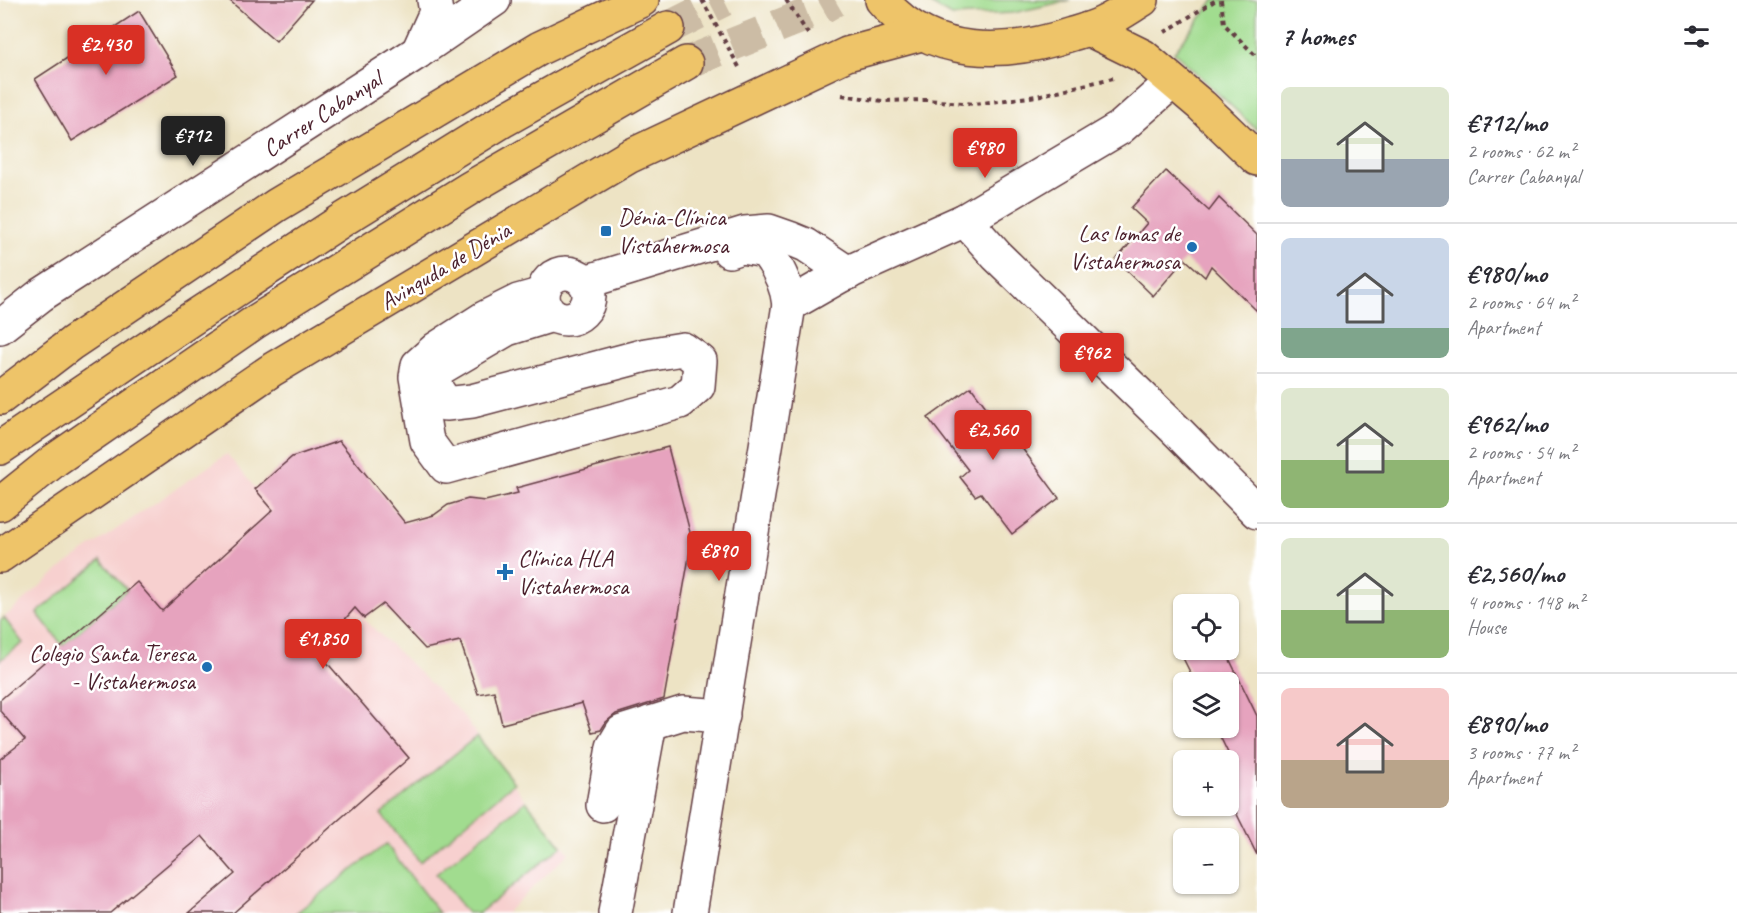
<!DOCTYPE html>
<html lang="en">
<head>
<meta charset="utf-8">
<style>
	:root { --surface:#fff; --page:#f2f2f3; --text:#2b2b33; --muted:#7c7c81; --line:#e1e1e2; --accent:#d93025 }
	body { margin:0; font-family:Caveat,sans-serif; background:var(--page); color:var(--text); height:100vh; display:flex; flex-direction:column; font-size:22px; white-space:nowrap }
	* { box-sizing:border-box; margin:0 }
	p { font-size:20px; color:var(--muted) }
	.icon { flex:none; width:33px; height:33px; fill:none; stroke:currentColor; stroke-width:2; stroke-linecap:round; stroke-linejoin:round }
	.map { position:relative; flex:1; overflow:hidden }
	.drawer { display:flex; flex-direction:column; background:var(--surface); width:480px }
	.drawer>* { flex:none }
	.tools { position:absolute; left:1173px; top:594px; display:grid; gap:12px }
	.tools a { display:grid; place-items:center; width:66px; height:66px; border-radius:9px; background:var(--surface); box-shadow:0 2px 4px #0004; font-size:30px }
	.price { position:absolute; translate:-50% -51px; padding:0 14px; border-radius:6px; background:var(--accent); color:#fff; font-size:20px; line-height:39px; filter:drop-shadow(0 2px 3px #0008) }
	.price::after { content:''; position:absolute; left:50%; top:36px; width:18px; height:14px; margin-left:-9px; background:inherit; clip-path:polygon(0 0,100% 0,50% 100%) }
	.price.current { background:#222; color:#fff }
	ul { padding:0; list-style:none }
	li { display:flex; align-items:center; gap:18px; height:150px; padding:0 24px }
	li+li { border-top:2px solid var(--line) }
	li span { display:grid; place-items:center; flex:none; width:168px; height:120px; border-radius:9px; color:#555 }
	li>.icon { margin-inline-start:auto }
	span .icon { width:72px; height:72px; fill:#fffc; stroke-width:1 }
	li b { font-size:26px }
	h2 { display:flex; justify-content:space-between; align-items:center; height:72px; padding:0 24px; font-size:26px }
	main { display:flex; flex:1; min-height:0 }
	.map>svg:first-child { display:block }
	.built { fill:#f7d0cf }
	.green { fill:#a1dc8f; stroke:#767e5d; stroke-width:1.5 }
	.building { fill:#e6a3be }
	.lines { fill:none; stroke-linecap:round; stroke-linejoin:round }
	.major-tunnel { stroke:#ccbca5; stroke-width:33; stroke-dasharray:33 16; stroke-linecap:butt }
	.minor-casing { stroke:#623c42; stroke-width:36 }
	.major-casing { stroke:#623c42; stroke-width:36 }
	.path { stroke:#623c42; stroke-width:4; stroke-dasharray:4.5 4.5; stroke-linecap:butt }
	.minor { stroke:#fff; stroke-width:33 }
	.major { stroke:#eec469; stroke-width:33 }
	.poi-dot { fill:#1f6fb2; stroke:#fff; stroke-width:2 }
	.labels { text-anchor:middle; stroke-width:5; stroke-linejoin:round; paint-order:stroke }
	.street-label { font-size:24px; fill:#4a1f2b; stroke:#fff }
	.poi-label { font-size:24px; fill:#4a1f2b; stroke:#fff; text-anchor:start }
</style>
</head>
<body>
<main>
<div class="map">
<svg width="1257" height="913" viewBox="0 0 1257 913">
	<rect width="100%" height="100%" fill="#fff"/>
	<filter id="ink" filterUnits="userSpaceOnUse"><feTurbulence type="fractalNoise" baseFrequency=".0167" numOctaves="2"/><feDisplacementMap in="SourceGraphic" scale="12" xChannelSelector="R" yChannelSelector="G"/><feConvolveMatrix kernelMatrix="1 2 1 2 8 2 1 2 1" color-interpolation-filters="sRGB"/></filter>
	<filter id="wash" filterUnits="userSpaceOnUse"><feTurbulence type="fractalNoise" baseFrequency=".008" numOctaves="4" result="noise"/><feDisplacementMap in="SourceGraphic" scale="24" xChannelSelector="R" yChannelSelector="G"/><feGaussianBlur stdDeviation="1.35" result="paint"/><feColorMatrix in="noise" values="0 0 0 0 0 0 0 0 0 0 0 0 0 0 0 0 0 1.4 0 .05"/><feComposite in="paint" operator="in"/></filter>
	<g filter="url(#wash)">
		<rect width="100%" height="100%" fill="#ede3c4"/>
		<path class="built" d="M227,454L363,618L461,713L526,801L569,853L506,913H0V621L67,563Z"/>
		<g class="green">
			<path d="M924,0H1070L1013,13L951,16Z"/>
			<path d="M1214,0H1257V130L1174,52Z"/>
			<path d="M101,560L127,590L63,646L37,613Z"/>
			<path d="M4,618L23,643L0,660V621Z"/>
			<path d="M477,736L514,783L420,862L381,814Z"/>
			<path d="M526,801L562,846L479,913H467L436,874Z"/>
			<path d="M386,844L439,913H296Z"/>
		</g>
		<g id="blocks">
			<g class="building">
				<path d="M229,0H312L276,41Z"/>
				<path d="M139,11L178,75L72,141L35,79Z"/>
				<path d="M1166,171L1209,211L1219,198L1257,235V311L1211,266L1205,277L1185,259L1153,296L1116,260L1147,223L1131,208Z"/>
				<path d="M971,387L1010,439L1013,436L1059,498L1012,534L981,493L975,496L960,477L968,470L928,418Z"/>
				<path d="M339,441L405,523L434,515L448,505L468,499L485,501L518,493L516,488L668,447L692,540L664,699L616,714L606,722L601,730L592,732L582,703L502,724L494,691L478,694L460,641L425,649L383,604L364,618L355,608L317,651L409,758L233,913H189L235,874L202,836L110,913H0V759L25,740L0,711V700L137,582L162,611L273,510L255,489L292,457Z"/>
				<path d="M1179,650H1225L1257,716V855L1228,796V753L1216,728H1228V682H1195Z"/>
			</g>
		</g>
	</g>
	<g filter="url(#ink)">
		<use href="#blocks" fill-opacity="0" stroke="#623c42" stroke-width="1.5"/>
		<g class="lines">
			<g class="major-tunnel">
				<path d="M668,28L724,0"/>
				<path d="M686,63L816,11L835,0"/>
			</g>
			<g class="minor-casing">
				<g id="minor">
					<path d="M418,52L436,12L434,0"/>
					<path d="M965,220L997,256L1178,432L1257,512"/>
					<path d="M729,251L741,247L766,251C778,267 787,284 789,305"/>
					<circle cx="566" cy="296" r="23"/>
					<path d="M585,282L745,233L769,231L789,238L806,245L848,273"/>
					<path d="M543,294L518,301L486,317L436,349L418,365L416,377L427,441L446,467L680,402L698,386L700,361L683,349L646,355L472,401L446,404L437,390L432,373L507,329L552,315"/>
					<path d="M0,327L41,295L418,52L494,0"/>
					<path d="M603,805L613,747L622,732L683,713L723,716"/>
					<path d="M615,913L650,723"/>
					<path d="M690,913L789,305L840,276L965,220L1120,128L1172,82"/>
				</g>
			</g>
			<g class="major-casing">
				<g id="major">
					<path d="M882,0C930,59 1006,56 1072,34C1082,31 1093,28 1103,23C1116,17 1129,8 1142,0"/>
					<path d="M1088,29L1143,56L1202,106L1257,159"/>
					<path d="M0,398L72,343L277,205L540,48L642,0"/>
					<path d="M0,448L191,319L344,219L504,120L668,28"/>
					<path d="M0,504L55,460L255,322L470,188L686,63"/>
					<path d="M0,556L273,369L628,157L847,54L921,34"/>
				</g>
			</g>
			<g class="path">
				<path d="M702,0L739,67"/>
				<path d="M786,0L810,37"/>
				<path d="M1221,0L1224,24L1257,57"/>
				<path d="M1165,32L1216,0"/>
				<path d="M842,95L883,101L927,100L975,104L1037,96L1113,78"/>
			</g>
			<use href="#minor" class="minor"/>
			<use href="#major" class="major"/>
		</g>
	</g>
	<g class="poi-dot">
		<rect x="600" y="225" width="12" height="12" rx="3"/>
		<circle cx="1192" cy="247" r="6"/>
		<path d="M502 563h6v6h6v6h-6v6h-6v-6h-6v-6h6z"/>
		<circle cx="207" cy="667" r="6"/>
	</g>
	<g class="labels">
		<g class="street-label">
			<text transform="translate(322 114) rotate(-33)" y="8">Carrer Cabanyal</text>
			<text transform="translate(445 266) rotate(-31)" y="8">Avinguda de Dénia</text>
		</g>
		<g class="poi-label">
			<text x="618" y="225">Dénia-Clínica<tspan x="618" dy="28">Vistahermosa</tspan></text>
			<text x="1180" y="241" text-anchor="end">Las lomas de<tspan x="1180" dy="28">Vistahermosa</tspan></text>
			<text x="518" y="566">Clínica HLA<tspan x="518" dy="28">Vistahermosa</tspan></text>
			<text x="195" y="661" text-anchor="end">Colegio Santa Teresa<tspan x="195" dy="28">- Vistahermosa</tspan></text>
		</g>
	</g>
</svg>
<div class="tools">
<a><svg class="icon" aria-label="locate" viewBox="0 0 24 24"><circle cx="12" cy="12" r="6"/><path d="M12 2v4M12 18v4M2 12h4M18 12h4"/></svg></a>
<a><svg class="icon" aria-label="layers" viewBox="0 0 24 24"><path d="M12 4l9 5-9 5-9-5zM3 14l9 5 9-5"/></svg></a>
<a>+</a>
<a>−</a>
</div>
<b class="price" style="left:106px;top:76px">€2,430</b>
<b class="price current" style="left:193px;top:167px">€712</b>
<b class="price" style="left:985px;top:179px">€980</b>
<b class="price" style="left:1092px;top:384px">€962</b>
<b class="price" style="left:993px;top:461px">€2,560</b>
<b class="price" style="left:719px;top:582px">€890</b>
<b class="price" style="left:323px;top:670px">€1,850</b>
</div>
<section class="drawer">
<h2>7 homes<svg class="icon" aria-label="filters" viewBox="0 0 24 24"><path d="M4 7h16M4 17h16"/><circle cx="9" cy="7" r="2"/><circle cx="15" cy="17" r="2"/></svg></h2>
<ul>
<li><span style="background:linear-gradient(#dfe7d0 60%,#9aa5b1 0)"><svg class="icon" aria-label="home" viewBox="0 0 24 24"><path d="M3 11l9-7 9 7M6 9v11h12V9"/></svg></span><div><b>€712/mo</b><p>2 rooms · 62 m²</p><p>Carrer Cabanyal</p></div></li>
<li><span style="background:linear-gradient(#c9d6e8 75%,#7fa58c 0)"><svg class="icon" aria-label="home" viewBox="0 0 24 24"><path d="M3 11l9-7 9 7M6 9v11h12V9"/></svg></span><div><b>€980/mo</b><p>2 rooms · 64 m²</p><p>Apartment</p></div></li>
<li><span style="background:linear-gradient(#dfe7d0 60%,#8fb573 0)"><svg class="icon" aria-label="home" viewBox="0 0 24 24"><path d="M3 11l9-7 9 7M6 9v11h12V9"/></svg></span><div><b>€962/mo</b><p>2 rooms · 54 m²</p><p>Apartment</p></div></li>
<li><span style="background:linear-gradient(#dfe7d0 60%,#8fb573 0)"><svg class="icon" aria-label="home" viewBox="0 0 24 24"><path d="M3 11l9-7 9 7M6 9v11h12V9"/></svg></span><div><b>€2,560/mo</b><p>4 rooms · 148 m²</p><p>House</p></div></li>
<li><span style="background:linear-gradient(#f6c9c9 60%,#b9a48a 0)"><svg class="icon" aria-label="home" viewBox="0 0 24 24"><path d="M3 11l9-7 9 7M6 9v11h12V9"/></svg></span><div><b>€890/mo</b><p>3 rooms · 77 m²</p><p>Apartment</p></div></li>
</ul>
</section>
</main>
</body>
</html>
